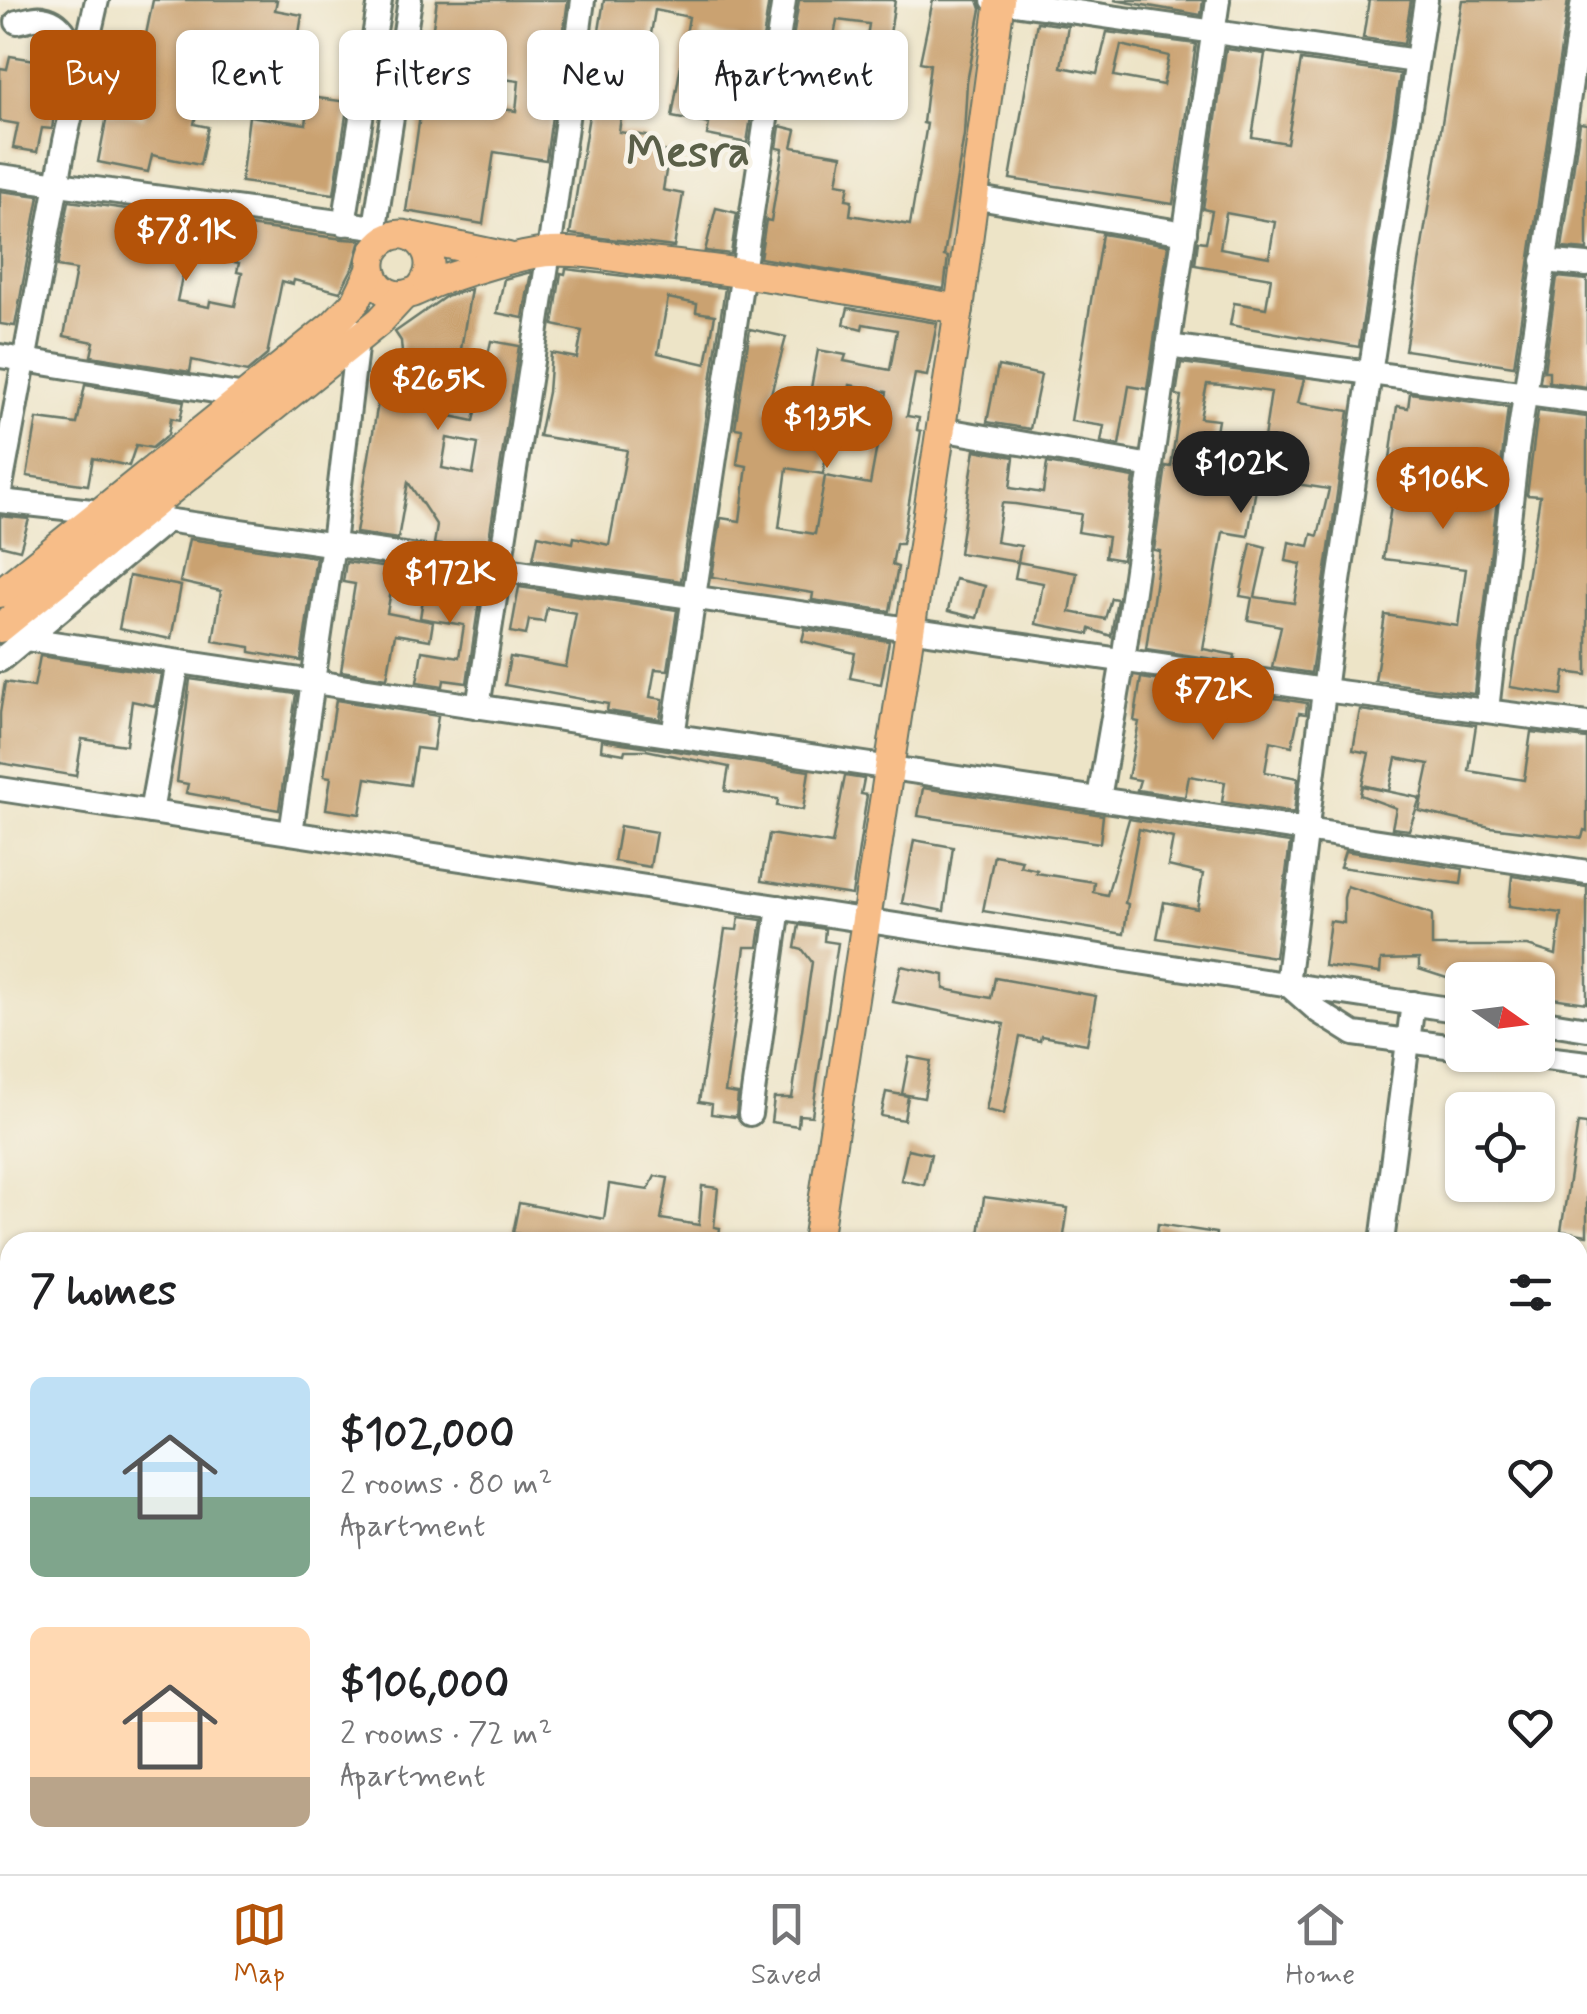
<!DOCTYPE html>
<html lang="en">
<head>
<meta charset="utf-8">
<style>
	:root { --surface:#fff; --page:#f2f2f2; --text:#202124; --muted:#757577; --line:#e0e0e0; --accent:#b45309 }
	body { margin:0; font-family:Mynerve,sans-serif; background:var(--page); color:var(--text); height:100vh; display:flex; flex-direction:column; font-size:38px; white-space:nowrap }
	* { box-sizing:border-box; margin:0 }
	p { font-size:32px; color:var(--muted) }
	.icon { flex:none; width:55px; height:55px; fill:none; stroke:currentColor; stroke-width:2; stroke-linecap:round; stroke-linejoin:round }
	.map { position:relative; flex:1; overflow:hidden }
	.drawer { position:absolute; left:0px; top:1232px; width:1588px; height:642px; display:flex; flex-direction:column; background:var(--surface); border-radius:30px 30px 0 0; box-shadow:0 2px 8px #0004 }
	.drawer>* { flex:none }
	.hud { position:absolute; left:30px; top:30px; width:1000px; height:90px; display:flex; gap:20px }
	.needle { width:65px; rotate:104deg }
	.controls { position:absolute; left:1445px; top:962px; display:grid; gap:20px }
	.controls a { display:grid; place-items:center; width:110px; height:110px; border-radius:15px; background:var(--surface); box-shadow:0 2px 8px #0004; font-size:50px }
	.price { position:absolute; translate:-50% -85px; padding:0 22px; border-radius:35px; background:var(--accent); color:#fff; font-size:32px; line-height:65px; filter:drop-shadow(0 2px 5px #0008) }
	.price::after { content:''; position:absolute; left:50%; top:60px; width:30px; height:22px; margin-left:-15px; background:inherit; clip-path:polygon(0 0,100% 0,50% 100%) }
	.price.selected { background:#222; color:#fff }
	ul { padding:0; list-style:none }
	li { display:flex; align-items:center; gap:30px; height:250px; padding:0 30px }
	li span { display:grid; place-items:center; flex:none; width:280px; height:200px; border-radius:15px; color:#555 }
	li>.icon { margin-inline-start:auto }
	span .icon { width:120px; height:120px; fill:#fffc; stroke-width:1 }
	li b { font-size:42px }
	h2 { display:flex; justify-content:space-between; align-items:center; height:120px; padding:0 30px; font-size:42px }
	.chip { padding:0 35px; border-radius:15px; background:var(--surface); box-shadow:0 2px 8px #0004; font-size:35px; line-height:90px }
	.chip.selected { background:var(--accent); color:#fff }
	.menu { display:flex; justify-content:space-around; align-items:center; height:140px; border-top:2px solid var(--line); background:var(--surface); font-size:28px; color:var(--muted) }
	.menu a { display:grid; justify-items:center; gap:5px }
	.menu .selected { color:var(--accent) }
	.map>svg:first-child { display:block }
	.building { fill:#caa271; fill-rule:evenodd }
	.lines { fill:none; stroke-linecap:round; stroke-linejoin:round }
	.minor-casing { stroke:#677767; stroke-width:28 }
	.major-casing { stroke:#677767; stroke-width:32 }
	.minor { stroke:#fff; stroke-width:22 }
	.major { stroke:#f7bd88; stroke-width:28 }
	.labels { text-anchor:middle; stroke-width:9; stroke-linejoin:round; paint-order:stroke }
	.district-label { font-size:45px; font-weight:bold; fill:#5b6049; stroke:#f7f3e8 }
</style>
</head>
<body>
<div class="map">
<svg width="1587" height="1874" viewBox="0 0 1587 1874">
	<rect width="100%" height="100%" fill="#f7f3e8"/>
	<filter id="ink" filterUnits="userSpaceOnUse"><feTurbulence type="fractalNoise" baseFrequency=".01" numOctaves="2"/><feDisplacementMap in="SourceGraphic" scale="20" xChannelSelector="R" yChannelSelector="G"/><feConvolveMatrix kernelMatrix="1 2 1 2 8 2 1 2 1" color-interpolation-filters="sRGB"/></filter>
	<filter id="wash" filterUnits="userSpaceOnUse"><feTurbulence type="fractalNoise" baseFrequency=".0048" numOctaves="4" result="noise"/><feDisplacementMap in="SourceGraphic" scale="40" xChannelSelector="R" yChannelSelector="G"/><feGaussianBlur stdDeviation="2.25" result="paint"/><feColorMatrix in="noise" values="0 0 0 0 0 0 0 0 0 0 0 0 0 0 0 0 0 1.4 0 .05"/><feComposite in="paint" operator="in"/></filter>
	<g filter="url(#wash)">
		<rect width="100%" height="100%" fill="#ede4c7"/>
		<g id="blocks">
			<g class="building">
				<path d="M153,0H277L275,10L302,15L294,65L241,55L233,93L202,86L194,124L208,127L200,165L152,155L148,172L98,162L108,111L144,118L152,82L137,79Z"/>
				<path d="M437,0H568L546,160L494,152L483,224L406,211ZM488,77L519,81L516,111L484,106Z"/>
				<path d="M604,0H769L747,143L707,135L709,124L672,117L689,17L655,10L649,46L627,42L610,115L621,117L619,132L647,136L645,149L669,152L663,190L683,194L674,247L570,234L590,109L585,108L602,38L598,37ZM702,32L738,39L731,83L693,76Z"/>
				<path d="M799,0H895L888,48L866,45L869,24L837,20L834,37L825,36L816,71L789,65Z"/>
				<path d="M933,0H978L981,9L967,82L964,135L944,256L948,257L944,289L760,258L766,220L771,221L783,149L777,148L780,126L796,130L792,147L842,155L837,183L849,185L846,199L852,200L850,215L910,225L927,124L923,123L930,64L920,62Z"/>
				<path d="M1114,0H1203L1201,15Z"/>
				<path d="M1369,0H1411L1404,44L1363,38Z"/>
				<path d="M1462,0H1568L1514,366L1405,350Z"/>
				<path d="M1037,22L1068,26L1061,67L1097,74L1107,32L1196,44L1173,204L1010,179ZM1121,45L1169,56L1163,85L1114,76Z"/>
				<path d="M1226,49L1265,54L1252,137L1287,143L1301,60L1400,74L1359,347L1230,325L1234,303L1266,308L1271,278L1195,265L1198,241L1206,242L1212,211L1203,209ZM1226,213L1275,222L1269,257L1220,248Z"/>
				<path d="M10,56L61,64L52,129L42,128L37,152L13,148L18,124L0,121V68L7,69Z"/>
				<path d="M310,97L348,102L334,194L241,182L249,116L306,124Z"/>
				<path d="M1580,123L1587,124V250L1562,248Z"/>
				<path d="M0,191L39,196L15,326L0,324Z"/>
				<path d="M69,201L343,239L361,240L354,265L340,292L294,280L293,284L282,281L267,355L247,372L192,360L190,372L91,356L94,342L64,336L76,270L57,267ZM187,253L239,263L237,272L242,273L235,306L210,301L209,307L177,301Z"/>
				<path d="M716,208L737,213L731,254L705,251Z"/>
				<path d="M1102,234L1168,245L1147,389L1129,386L1119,445L1101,442L1104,426L1071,421Z"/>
				<path d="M566,269L725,288L681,581L533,559L538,535L573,543L574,537L609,545L627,450L539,436L548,392L551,353L577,358L582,331L553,325L561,273L565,274ZM668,298L697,304L696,312L715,315L706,364L658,353Z"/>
				<path d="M531,272L523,318L497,313L504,279Z"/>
				<path d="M1557,277L1587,280V387L1549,382V371H1544Z"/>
				<path d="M471,289L450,416L474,421L491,341L519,346L487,552L434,544L437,526L408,482L398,539L356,533L384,367L403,365L401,341L395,332L445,297ZM447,438L478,444L473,474L442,468Z"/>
				<path d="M848,308L937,323L927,376L915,374L907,416L919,418L917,430L921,431L902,544H896L892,565L898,567L890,611L812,600L813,593L712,577L721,518L740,521L747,466L737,464L742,429L735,428L750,329L786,337L767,409L806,415L818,350L846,355L844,361L890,370L897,330L863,324L862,329L844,324ZM850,385L887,392L870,484L825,476L815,534L779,528L787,468L823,474L833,414L844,416Z"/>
				<path d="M1181,363L1304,379L1298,403L1349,411L1311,673L1272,667L1281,626L1248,620L1252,598L1240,596L1251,543L1266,547L1255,597L1294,603L1301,564L1286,561L1289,542L1309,546L1312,534L1318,536L1329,489L1258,478L1271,392L1223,385L1207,384L1200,418L1218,420L1212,456L1219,457L1216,475L1257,482L1248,536L1223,532L1203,649L1235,655L1234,662L1146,649L1160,551L1154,550L1166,466L1171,467L1181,396L1176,395Z"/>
				<path d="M998,366L1041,375L1030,429L987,422Z"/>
				<path d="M85,385L184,401L180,420L171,418L168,435L152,448L136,445L129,466L93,458L88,485L27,476L37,419L77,424Z"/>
				<path d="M1410,393L1508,407L1474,694L1375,681L1385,615L1458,626L1466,569L1383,559L1398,460L1390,459L1397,406L1408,408Z"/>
				<path d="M1538,411L1587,417V675L1565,672L1562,695L1510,687L1540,496L1527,495Z"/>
				<path d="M975,450L1014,457L1010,488L1043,493L1047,463L1134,478L1122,560L1105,557L1108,537L1078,532L1081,514L1015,504L1002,503L996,542L1021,546L1018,562L959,553Z"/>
				<path d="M0,516L29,519L20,550L0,545Z"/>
				<path d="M189,539L316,557L301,661L250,652V647L213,641L221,591L180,582Z"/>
				<path d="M346,562L395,569L387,613L433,622L430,640L395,634L387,678L341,671L355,584L343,582Z"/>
				<path d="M1018,562L1077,573L1070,612L1105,619L1111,598L1117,599L1111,636L1090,629L1089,634L1036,624L1043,583L1015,578Z"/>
				<path d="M427,574L482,582L467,683L444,680L443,686L417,682L422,651L459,657L464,625L420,618Z"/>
				<path d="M129,576L181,586L171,639L119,629Z"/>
				<path d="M955,579L985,586L977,618L948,611Z"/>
				<path d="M519,587L677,610L668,670L655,669L650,697L663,699L660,719L607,711L608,704L505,685L510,657L566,667L576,613L547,608L544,622L529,620L526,635L511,632Z"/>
				<path d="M805,629L889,641L881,684L850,678L855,653L802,641Z"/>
				<path d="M40,656L161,674L155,706L132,701L126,745L82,739L76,776L0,763V713L5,682L34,687Z"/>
				<path d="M1141,678L1307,703L1306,714L1299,713L1292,746L1270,741L1265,772L1298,778L1294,813L1222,802L1225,782L1189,776L1185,797L1137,790L1140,780L1128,778L1139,722L1134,721Z"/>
				<path d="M190,679L296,694L279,810L186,793L188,784L177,782Z"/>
				<path d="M336,700L438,716L433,750L416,748L410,785L366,778L360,814L326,809L331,777L324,776Z"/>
				<path d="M1360,710L1476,725L1469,771L1524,780L1531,732L1587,739V831L1584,830L1582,838L1490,827L1419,811L1429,764L1396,758L1389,791L1362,785L1369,753L1353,750Z"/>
				<path d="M602,740L809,771L803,810L777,806L778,799L725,791L729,767L646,750H625L624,754L601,750Z"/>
				<path d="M845,776L864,779L861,794L867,795L852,895L761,881L769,834L832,844Z"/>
				<path d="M1362,786L1420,798L1409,830L1392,828L1396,808L1360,795Z"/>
				<path d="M923,788L1103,815L1100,843L918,816Z"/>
				<path d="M1129,819L1290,843L1275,957L1157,938L1164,902L1197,909L1203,874L1168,866L1173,838L1139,829L1125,903L1128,904L1124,934L983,911L994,855L1022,860L1020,866L1037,870L1036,873L1094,882L1093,892L1107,895Z"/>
				<path d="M620,826L656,832L650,867L614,861Z"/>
				<path d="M914,840L953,847L944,911L902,903Z"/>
				<path d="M1345,851L1463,869L1461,884L1340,867Z"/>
				<path d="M1512,876L1587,887V1003L1552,998L1553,984H1538V980H1462V983L1419,969V959L1381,960L1380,973L1324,966L1330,921L1344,923V898L1347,886L1432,914V946H1528L1556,955L1561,913L1509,906Z"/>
				<path d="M739,917L762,920L758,947H745L725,1092L738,1094L736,1117L711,1114L712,1104L699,1102L725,929L737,930Z"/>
				<path d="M799,925L825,929L824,941L838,943L812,1116L799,1115L798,1126L771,1122L774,1098H792L812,962L803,950L795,948Z"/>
				<path d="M901,966L944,975V989L991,998L995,978L1096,996L1087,1044L1041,1036L1040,1041L1020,1037L1004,1114L986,1110L1004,1024L893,1002Z"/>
				<path d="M909,1057L931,1061L924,1098L902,1094Z"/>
				<path d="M886,1092L908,1096L904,1120L881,1116Z"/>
				<path d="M1578,1123L1587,1124V1235L1561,1231Z"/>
				<path d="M908,1149L931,1154L924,1185L901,1180Z"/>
				<path d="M655,1176L668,1178L661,1219L699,1225L702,1186L718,1188L714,1227L720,1228L718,1242H543L544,1238L513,1233L519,1203L604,1219L609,1184L648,1190Z"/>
				<path d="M984,1197L1068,1208L1063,1242H978Z"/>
				<path d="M1158,1224L1216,1233L1215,1242H1156Z"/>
			</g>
		</g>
	</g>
	<g filter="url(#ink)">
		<use href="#blocks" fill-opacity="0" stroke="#677767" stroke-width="2.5"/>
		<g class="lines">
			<g class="minor-casing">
				<g id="minor">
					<path d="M993,0L1416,61"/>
					<path d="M1426,0L1332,628L1287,984L1319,1012L1354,1034L1462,1048"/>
					<path d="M17,22C24,21 36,16 43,18C68,22 74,52 78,73"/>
					<path d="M0,176L375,227L385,240"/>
					<path d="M972,197L1185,233"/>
					<path d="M344,224L380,0"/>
					<path d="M375,227L410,0"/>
					<path d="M1543,261L1587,265"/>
					<path d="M1168,346L1587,402"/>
					<path d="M0,356L245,396"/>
					<path d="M940,429L1151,466"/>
					<path d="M0,491L65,141L97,0"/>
					<path d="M0,501L138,516L1324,690L1587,724"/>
					<path d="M26,639L1587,872"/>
					<path d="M0,660L167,520"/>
					<path d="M478,707L549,252L583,0"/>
					<path d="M1487,710L1517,450L1583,0"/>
					<path d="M673,736L784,0"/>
					<path d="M0,789L1462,1011"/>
					<path d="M1099,798L1123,660L1218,0"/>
					<path d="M151,812L178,662"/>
					<path d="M291,833L333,544L358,331"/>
					<path d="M1538,1021L1587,1029"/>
					<path d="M1521,1055L1587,1063"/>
					<path d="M750,1114L779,907"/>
					<path d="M1382,1242L1413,1003"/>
					<path d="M1303,1874L1304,1865"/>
					<path d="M1510,1874L1511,1865"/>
				</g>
			</g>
			<g class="major-casing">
				<g id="major">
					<path d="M414,237L508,257"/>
					<path d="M421,287C446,257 411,218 382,242C363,258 371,291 396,295C411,297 426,285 439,281C465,272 524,253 550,252C582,250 617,258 649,262C753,272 855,291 959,309"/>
					<path d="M0,593L334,324L356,301L371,270"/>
					<path d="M0,628L380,321L404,295"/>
					<path d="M817,1242L959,309L1000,0"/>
					<path d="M723,1874L724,1865"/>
				</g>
			</g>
			<use href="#minor" class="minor"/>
			<use href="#major" class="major"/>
		</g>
	</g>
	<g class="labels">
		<g class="district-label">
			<text x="688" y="166">Mesra</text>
		</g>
	</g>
</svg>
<div class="controls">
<a><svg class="needle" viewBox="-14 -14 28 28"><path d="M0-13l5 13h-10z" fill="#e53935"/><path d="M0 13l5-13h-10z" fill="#757577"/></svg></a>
<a><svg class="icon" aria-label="locate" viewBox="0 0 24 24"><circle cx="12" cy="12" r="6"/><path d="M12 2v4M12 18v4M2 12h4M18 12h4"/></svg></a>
</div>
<b class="price" style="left:186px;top:284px">$78.1K</b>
<b class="price" style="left:438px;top:433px">$265K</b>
<b class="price" style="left:827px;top:471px">$135K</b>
<b class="price selected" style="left:1241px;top:516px">$102K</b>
<b class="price" style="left:1443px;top:532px">$106K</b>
<b class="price" style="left:450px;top:626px">$172K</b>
<b class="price" style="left:1213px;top:743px">$72K</b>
<div class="hud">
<a class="chip selected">Buy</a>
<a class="chip">Rent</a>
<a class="chip">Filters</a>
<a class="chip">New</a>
<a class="chip">Apartment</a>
</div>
<section class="drawer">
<h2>7 homes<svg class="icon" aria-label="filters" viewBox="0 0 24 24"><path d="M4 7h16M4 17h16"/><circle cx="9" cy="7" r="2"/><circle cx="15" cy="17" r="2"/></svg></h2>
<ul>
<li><span style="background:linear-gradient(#bfe0f5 60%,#7fa58c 0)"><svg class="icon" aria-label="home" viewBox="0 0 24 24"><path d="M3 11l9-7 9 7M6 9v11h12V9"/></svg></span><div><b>$102,000</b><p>2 rooms · 80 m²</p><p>Apartment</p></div><svg class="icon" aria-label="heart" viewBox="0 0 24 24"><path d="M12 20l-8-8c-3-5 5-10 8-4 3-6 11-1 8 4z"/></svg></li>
<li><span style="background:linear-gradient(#ffd9b3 75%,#b9a48a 0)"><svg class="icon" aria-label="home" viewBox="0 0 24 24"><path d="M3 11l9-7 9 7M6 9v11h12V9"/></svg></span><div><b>$106,000</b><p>2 rooms · 72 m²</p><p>Apartment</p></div><svg class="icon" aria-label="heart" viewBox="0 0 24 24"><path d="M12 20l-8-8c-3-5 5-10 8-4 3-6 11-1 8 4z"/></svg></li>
</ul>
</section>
</div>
<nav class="menu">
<a class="selected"><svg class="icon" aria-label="map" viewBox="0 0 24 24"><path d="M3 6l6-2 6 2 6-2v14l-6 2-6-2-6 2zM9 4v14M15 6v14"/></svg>Map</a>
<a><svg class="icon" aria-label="saved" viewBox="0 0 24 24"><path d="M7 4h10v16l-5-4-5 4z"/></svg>Saved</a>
<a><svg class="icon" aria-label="home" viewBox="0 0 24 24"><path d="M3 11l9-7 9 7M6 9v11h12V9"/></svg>Home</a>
</nav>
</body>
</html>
